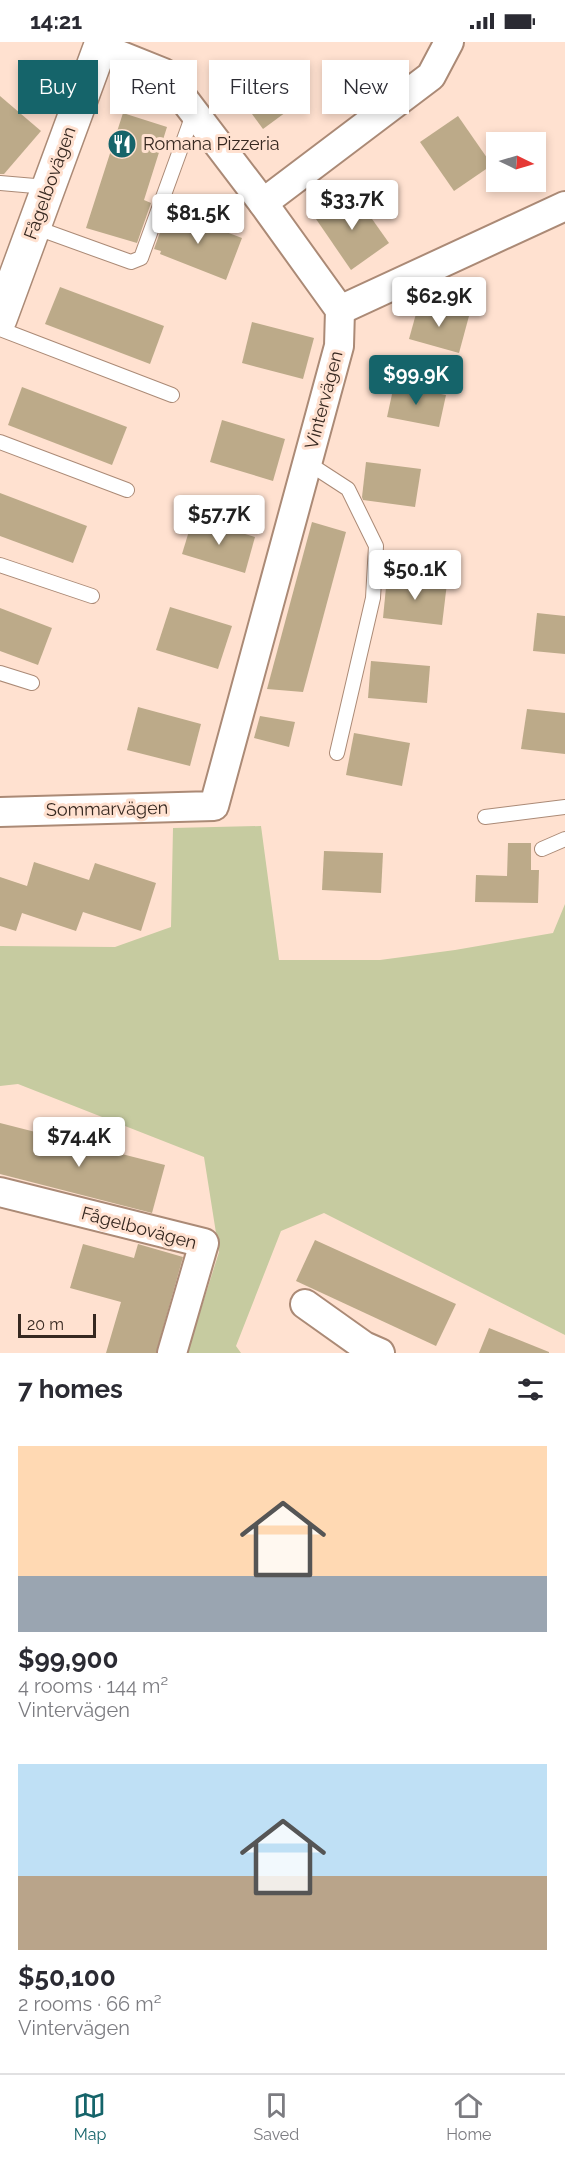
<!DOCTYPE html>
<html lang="en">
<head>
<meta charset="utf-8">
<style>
	:root { --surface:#fff; --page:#f2f2f3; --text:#2b2b33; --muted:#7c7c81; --line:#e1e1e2; --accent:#15646a }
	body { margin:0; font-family:Raleway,sans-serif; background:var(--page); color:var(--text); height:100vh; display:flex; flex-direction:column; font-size:22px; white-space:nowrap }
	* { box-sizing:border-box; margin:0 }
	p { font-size:20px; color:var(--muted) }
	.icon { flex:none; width:33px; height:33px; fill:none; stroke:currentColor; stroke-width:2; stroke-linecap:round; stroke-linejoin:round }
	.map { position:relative; height:1311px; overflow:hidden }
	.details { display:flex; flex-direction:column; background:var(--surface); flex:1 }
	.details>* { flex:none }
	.top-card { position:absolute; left:18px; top:18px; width:530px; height:54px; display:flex; gap:12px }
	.needle { width:39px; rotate:95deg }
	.tools { position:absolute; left:486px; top:90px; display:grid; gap:12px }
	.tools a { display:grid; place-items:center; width:60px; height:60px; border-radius:0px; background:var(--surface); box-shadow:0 3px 9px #0003; font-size:30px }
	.scale { position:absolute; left:18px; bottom:15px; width:78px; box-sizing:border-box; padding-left:6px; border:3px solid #362820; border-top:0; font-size:16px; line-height:21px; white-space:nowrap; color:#362820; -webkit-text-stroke:4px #ffe1d0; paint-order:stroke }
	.price { position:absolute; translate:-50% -51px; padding:0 14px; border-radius:6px; background:#fff; color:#222; font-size:20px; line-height:39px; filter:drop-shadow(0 2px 3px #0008) }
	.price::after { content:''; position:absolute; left:50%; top:36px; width:18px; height:14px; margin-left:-9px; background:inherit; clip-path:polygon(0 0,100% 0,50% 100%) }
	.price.on { background:var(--accent); color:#fff }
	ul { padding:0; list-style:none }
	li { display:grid; align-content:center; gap:12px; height:318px; padding:0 18px }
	li span { display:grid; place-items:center; height:186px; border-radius:0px; color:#555 }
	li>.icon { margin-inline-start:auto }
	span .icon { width:108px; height:108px; fill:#fffc; stroke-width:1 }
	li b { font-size:26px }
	h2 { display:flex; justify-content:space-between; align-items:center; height:72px; padding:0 18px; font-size:26px }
	.pill { padding:0 21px; border-radius:0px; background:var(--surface); box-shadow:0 3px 9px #0003; font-size:21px; line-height:54px }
	.pill.on { background:var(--accent); color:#fff }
	.status { display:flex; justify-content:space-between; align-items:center; height:42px; padding:0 30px; background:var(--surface); direction:ltr }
	.status svg { height:16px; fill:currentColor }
	.menu { display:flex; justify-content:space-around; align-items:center; height:84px; border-top:2px solid var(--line); background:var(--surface); font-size:16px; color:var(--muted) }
	.menu a { display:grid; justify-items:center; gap:3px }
	.menu .on { color:var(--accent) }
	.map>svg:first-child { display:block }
	.green { fill:#c6cba0 }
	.building { fill:#bcaa89 }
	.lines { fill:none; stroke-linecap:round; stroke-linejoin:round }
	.service-casing { stroke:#ab8a76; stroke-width:16 }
	.minor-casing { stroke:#ab8a76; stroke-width:32 }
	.tertiary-casing { stroke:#ab8a76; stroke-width:36 }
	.service { stroke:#fff; stroke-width:14 }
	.minor { stroke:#fff; stroke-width:28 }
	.tertiary { stroke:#fff; stroke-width:33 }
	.labels { text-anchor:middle; stroke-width:6; stroke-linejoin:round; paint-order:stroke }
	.poi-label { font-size:18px; fill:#362820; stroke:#ffe1d0; text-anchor:start }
	.street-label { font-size:18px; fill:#362820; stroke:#ffe1d0 }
</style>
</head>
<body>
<div class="status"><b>14:21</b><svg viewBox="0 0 49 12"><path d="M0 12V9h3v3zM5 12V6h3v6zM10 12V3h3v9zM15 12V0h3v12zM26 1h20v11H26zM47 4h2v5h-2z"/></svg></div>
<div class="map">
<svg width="565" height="1311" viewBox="0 0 565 1311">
	<rect width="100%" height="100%" fill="#ffe1d0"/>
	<path class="green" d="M261,784L279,918H380L455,908L553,891L565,862V1293L324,1171L281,1189L236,1304L241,1311H187L219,1210L204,1115L18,1042L0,1044V904L115,905L171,885L173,786Z"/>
	<g class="building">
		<path d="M266,18L297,62L263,87L231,43Z"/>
		<path d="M0,54L41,89L4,132H0Z"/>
		<path d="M123,71L167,85L144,158L151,161L137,201L86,186Z"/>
		<path d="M458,74L492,123L454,149L420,100Z"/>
		<path d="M353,150L389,201L351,228L316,177Z"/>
		<path d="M168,168L242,196L226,238L160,212L161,209L154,207Z"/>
		<path d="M60,245L164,284L150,322L45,282Z"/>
		<path d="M419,261L469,274L459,311L409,297Z"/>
		<path d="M252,280L314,296L303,337L242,321Z"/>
		<path d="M394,343L446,353L439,385L387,375Z"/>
		<path d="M22,345L127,385L112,423L8,383Z"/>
		<path d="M222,378L285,397L273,439L210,420Z"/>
		<path d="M366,420L421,427L415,465L363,458L362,455Z"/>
		<path d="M0,451L87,484L73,521L0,494Z"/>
		<path d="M193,476L255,495L245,531L182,512Z"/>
		<path d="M312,480L346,490L303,650L267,647Z"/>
		<path d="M387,535L447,541L442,583L383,576Z"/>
		<path d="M170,565L232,584L218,627L156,608Z"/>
		<path d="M0,566L52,586L38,623L0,609Z"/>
		<path d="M537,571L565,574V612L533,609Z"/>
		<path d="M371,619L430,624L427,661L368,656Z"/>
		<path d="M138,665L201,682L190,724L127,708Z"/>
		<path d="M527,667L565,671V712L521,707Z"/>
		<path d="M260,674L295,680L289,705L254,696Z"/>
		<path d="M354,691L410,701L402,744L346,733Z"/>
		<path d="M508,801H531V828H539L538,861L475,860L476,833L507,834Z"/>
		<path d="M324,809L383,811L381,851L322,848Z"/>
		<path d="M34,820L89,838L95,821L156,841L141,889L83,870L76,889L22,871L16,889L0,884V835L27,844Z"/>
		<path d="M0,1081L165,1123L152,1171L0,1132Z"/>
		<path d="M315,1198L456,1262L436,1304L296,1239Z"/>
		<path d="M83,1202L134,1216L138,1202L183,1215L156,1311H106L121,1260L70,1246Z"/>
		<path d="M489,1286L549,1310V1311H479Z"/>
	</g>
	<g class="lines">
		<g class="service-casing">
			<g id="service">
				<path d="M0,141L35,144L47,148"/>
				<path d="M34,185L131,220L141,216L194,70"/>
				<path d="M0,287L172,353"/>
				<path d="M0,400L127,448"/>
				<path d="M308,421L348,447L376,504L373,556L337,711"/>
				<path d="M0,523L92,554"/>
				<path d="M0,631L32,641"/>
				<path d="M485,775L565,765"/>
				<path d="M542,807L565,797"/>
			</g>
		</g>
		<g class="minor-casing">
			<g id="minor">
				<path d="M263,161L431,34L449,0"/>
				<path d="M340,268L565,164"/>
				<path d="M0,770L214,764L339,304L340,268L263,161L164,31L99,5"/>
				<path d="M0,1150L204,1201L172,1311"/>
				<path d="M305,1262L364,1304L380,1311"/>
			</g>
		</g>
		<g class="tertiary-casing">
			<path id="tertiary" d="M0,277L102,0"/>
		</g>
		<use href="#service" class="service"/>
		<use href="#minor" class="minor"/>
		<use href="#tertiary" class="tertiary"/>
	</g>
	<defs>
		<g id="restaurant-disc" transform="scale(1.5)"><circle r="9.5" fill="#15646a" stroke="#ffe1d0"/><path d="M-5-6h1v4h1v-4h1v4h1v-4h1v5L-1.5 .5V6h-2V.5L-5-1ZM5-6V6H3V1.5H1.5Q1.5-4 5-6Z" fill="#fff"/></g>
	</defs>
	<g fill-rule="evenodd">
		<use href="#restaurant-disc" x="122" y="102"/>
	</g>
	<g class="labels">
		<g class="poi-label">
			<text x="143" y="108">Romana Pizzeria</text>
		</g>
		<g class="street-label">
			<text transform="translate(50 141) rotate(-70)" y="6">Fågelbovägen</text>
			<text transform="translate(324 358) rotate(-75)" y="6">Vintervägen</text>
			<text transform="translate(107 767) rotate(-1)" y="6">Sommarvägen</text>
			<text transform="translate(139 1186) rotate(15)" y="6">Fågelbovägen</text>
		</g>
	</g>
</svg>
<div class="tools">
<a><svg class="needle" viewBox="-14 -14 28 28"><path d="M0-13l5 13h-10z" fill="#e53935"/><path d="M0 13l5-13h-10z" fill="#7c7c81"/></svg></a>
</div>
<div class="scale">20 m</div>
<b class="price" style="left:352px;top:189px">$33.7K</b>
<b class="price" style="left:198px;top:203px">$81.5K</b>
<b class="price" style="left:439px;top:286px">$62.9K</b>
<b class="price on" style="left:416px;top:364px">$99.9K</b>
<b class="price" style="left:219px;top:504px">$57.7K</b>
<b class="price" style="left:415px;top:559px">$50.1K</b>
<b class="price" style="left:79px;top:1126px">$74.4K</b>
<div class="top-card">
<a class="pill on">Buy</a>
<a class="pill">Rent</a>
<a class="pill">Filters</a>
<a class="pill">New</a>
</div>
</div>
<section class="details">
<h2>7 homes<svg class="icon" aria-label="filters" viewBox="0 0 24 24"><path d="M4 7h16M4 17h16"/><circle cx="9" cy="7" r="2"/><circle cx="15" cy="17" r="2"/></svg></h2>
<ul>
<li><span style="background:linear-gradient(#ffd9b3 70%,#9aa5b1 0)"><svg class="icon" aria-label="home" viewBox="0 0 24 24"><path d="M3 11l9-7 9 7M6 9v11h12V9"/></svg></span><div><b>$99,900</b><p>4 rooms · 144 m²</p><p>Vintervägen</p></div></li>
<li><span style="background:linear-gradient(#bfe0f5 60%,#b9a48a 0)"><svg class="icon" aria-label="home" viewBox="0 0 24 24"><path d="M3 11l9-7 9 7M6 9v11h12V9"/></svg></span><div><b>$50,100</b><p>2 rooms · 66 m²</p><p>Vintervägen</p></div></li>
</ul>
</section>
<nav class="menu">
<a class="on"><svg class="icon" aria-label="map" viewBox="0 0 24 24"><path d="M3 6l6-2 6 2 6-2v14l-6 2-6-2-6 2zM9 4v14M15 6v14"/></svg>Map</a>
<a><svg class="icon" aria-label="saved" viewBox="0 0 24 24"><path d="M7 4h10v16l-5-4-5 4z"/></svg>Saved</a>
<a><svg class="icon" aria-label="home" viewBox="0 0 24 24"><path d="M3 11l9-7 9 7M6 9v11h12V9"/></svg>Home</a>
</nav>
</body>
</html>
